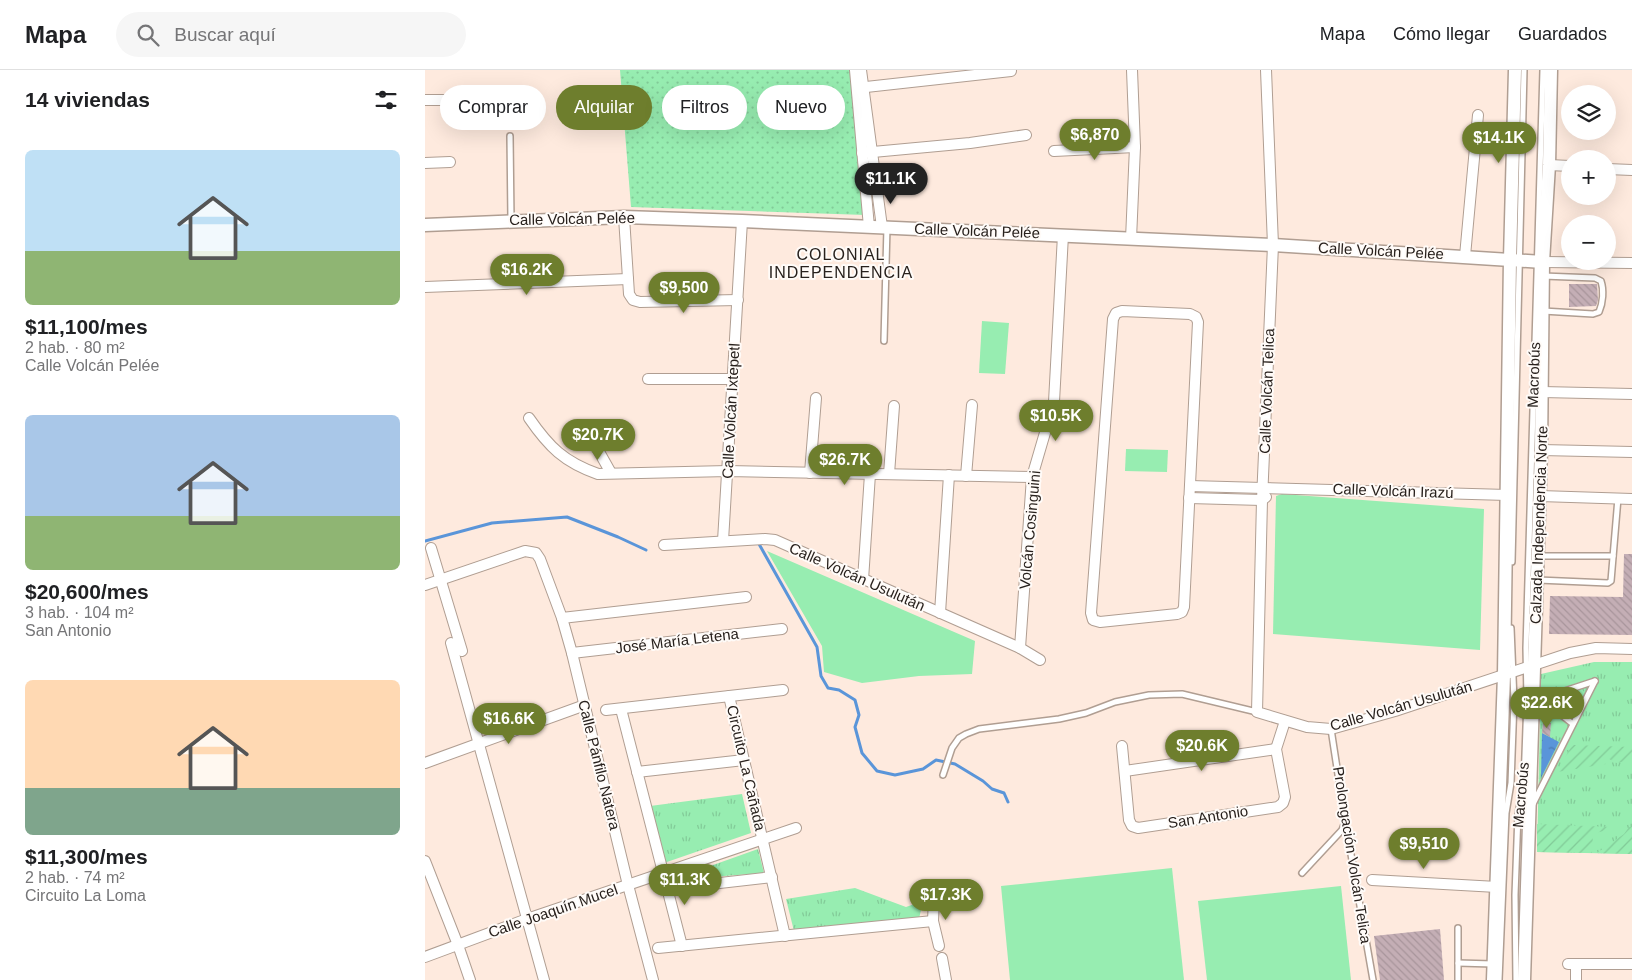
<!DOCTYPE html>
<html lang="es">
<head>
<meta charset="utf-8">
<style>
	:root { --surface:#fff; --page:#f6f6f6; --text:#202124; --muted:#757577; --line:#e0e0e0; --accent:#6e7e2d }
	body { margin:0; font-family:Arial,sans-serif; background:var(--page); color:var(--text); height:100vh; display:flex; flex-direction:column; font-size:19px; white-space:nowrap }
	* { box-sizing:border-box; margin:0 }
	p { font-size:16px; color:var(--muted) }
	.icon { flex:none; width:28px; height:28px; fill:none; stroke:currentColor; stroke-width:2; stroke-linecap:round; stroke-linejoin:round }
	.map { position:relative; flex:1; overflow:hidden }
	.side { display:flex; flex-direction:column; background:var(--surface); width:425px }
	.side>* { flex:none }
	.banner { position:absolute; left:15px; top:15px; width:475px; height:45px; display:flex; gap:10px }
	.controls { position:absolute; left:1136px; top:15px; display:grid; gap:10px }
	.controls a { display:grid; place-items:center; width:55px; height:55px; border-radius:50%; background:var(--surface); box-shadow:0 5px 20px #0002; font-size:25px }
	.price { position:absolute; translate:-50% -42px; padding:0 11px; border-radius:18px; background:var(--accent); color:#fff; font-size:16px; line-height:32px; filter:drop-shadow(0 1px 2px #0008) }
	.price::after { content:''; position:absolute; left:50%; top:30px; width:15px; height:11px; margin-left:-8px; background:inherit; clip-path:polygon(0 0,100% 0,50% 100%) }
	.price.selected { background:#222; color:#fff }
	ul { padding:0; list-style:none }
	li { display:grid; align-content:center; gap:10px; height:265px; padding:0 25px }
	li span { display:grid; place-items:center; height:155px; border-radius:8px; color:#555 }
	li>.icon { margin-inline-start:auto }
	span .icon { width:90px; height:90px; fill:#fffc; stroke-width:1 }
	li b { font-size:21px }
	h2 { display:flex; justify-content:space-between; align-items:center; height:60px; padding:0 25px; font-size:21px }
	.pill { padding:0 18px; border-radius:22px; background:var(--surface); box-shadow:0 5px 20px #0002; font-size:18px; line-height:45px }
	.pill.selected { background:var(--accent); color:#fff }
	header { display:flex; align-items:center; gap:30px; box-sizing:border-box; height:70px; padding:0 25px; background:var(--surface); border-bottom:1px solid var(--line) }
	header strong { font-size:24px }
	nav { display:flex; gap:28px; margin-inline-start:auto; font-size:18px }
	.search { width:350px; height:45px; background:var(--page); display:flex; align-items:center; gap:12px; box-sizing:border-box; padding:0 18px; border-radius:28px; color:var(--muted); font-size:19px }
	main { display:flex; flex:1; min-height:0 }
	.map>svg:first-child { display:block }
	.grass { fill:url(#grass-dots) }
	.park { fill:url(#park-tufts) }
	.garden { fill:url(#garden-furrows) }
	.pitch { fill:#97edb1 }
	.water { fill:url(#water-ripples) }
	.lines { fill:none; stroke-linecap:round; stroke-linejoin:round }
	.stream { stroke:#5a95d9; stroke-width:3 }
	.building { fill:url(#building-back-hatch) }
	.service-casing { stroke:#b09e92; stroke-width:8 }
	.minor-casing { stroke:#b09e92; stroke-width:12 }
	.tertiary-casing { stroke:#b09e92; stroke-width:15 }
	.service { stroke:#fff; stroke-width:5 }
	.minor { stroke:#fff; stroke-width:10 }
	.tertiary { stroke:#fff; stroke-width:12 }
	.labels { text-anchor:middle; stroke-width:4; stroke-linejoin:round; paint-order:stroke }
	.street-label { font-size:15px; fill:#28211d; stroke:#fffbf8 }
	.neighbourhood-label { font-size:16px; letter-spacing:1px; fill:#28211d; stroke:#fffbf8 }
</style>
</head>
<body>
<header>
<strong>Mapa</strong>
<div class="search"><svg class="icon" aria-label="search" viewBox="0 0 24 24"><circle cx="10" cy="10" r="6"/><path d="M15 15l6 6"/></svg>Buscar aquí</div>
<nav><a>Mapa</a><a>Cómo llegar</a><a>Guardados</a></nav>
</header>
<main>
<section class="side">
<h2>14 viviendas<svg class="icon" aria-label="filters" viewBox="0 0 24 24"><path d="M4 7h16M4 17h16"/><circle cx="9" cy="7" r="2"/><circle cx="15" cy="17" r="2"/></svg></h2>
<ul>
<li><span style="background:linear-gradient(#bfe0f5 65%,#8fb573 0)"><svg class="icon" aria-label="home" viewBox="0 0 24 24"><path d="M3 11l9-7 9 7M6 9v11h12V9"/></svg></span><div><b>$11,100/mes</b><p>2 hab. · 80 m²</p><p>Calle Volcán Pelée</p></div></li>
<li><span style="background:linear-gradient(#a9c7e8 65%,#8fb573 0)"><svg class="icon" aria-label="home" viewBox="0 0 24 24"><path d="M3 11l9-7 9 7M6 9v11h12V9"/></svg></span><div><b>$20,600/mes</b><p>3 hab. · 104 m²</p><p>San Antonio</p></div></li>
<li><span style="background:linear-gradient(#ffd9b3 70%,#7fa58c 0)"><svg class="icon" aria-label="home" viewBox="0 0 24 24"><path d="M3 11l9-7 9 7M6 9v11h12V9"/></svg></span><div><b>$11,300/mes</b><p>2 hab. · 74 m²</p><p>Circuito La Loma</p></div></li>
</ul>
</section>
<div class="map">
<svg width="1207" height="910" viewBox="0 0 1207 910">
	<defs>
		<pattern id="grass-dots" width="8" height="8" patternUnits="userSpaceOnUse" patternTransform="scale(1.25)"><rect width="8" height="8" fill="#97edb1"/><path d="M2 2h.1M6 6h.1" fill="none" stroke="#82cb98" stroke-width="1.8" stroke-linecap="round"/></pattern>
		<pattern id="park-tufts" width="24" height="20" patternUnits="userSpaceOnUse" patternTransform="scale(1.25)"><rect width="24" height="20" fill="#97edb1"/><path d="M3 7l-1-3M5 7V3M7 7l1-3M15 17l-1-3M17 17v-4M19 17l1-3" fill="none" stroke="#82cb98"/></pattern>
		<pattern id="garden-furrows" width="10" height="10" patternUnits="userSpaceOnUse" patternTransform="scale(1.25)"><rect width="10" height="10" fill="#97edb1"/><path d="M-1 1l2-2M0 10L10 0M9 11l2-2" fill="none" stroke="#82cb98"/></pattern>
		<pattern id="water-ripples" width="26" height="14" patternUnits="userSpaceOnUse" patternTransform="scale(1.25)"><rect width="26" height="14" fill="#5a95d9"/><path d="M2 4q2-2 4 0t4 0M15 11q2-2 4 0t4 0" fill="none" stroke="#4a79af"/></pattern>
		<pattern id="building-back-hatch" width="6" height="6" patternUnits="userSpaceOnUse" patternTransform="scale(1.25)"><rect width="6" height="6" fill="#c4aeb5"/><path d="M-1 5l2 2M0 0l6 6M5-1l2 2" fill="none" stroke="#a8959b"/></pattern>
	</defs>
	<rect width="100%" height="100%" fill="#feeade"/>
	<path class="grass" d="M195,0H425L440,145L206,137Z"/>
	<g class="park">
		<path d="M1169,592H1207V784L1112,782L1116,604Z"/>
		<path d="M317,724L326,763L239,793L225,736Z"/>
		<path d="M333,779L339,803L246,810Z"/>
		<path d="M430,818L481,837L498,831L494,849L369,861L361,829Z"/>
	</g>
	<g class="garden">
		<path d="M1147,675L1207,677V690L1191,693L1179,686L1177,692L1181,694L1132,702Z"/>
		<path d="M1112,754L1187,757L1178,761L1168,764L1167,783L1112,782Z"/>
		<path d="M1204,757H1207V784L1172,783L1199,764Z"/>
	</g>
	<g class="pitch">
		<path d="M557,251L584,253L580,304L554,303Z"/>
		<path d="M701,379L743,380L742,402L700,401Z"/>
		<path d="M857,424L1059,439L1055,580L848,564L851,426Z"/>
		<path d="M342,481L550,571L547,604L494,606L437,613L399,602L397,576Z"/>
		<path d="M747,798L759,910H585L576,816Z"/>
		<path d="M916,816L926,910H782L773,831Z"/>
	</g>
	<path class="water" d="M1117,663L1134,672L1116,708Z"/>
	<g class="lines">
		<g class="stream">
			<path d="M0,471L67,453L142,447L193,467L221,480"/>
			<path d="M334,474L392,577L396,606L403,618L414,620L430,630L434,645L430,657L437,683L452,701L470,705L498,699L511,690L530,694L558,711L567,719L579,723L583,732"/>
		</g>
	</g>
	<g class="building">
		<path d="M1144,214H1172L1173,230L1171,236L1144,237Z"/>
		<path d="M1199,484H1207V565L1124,564L1125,526L1198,527Z"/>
		<path d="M1118,653H1126L1125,667L1117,663Z"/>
		<path d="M1015,859L1019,910H955L949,866Z"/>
	</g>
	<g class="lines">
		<g class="service-casing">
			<g id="service">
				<path d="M85,66L86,150"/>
				<path d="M1118,241L1168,244L1174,242C1178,233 1179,220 1176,211L1170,208L1118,206"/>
				<path d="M459,271L462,157"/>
				<path d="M1114,486H1188"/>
				<path d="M1087,492L1099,0"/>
				<path d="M1113,510L1183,513L1186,511L1193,428"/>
				<path d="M1116,629L1148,654"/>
				<path d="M1109,631L1170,611"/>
				<path d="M906,659L920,750L948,910"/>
				<path d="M518,705L527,678L534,668L541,664L554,659L634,649L661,643L690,632L724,625L757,624L832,642"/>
				<path d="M1108,734L1170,611"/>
				<path d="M877,803L917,760L920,752"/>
				<path d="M1033,893L1068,894"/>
				<path d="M1033,910V858"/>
				<path d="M1074,910L1081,743L1086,713L1089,631L1086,558"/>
				<path d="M1091,910L1090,825L1093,744L1099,712L1102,630L1101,578L1118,0"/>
			</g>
		</g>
		<g class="minor-casing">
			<g id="minor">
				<path d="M430,0L444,157"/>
				<path d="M436,0L457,157"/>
				<path d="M841,0L848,175L837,430L832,642L882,657L906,659L970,641L1145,583L1171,578L1207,579"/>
				<path d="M432,18L586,1"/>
				<path d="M0,30H20"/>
				<path d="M629,81L710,77"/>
				<path d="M437,83L545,73L601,65"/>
				<path d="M0,93L25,92"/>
				<path d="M1124,95L1145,96"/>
				<path d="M1182,99L1207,100"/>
				<path d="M199,147L204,224L208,230L215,232L313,230"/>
				<path d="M706,169L710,77L707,0"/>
				<path d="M1040,186L1053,45"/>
				<path d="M1118,192L1207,193"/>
				<path d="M0,217L203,209"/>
				<path d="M697,241L765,244L771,247L773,252L759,537L757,542L752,544L675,552L668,550L666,543L688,249L691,243Z"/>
				<path d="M223,309H308"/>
				<path d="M1117,322L1207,324"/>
				<path d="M104,348C124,377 139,392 173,404L303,401L607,407"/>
				<path d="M159,355L186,403"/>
				<path d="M1116,380L1207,382"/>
				<path d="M385,403L391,328"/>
				<path d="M464,404L469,336"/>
				<path d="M541,406L547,335"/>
				<path d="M765,416L1082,425"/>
				<path d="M1115,426L1207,429"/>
				<path d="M764,428L837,430L841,427"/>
				<path d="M298,471L317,151"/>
				<path d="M239,475L340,469L350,470L595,578L615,590"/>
				<path d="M6,478L37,581"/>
				<path d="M438,510L445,404"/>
				<path d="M0,515L100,481L111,483L115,489L137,548L147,583L203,815L228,910"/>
				<path d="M515,543L524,405"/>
				<path d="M137,548L321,527"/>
				<path d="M26,573L119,910"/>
				<path d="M595,578L607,407L629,332L638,165"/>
				<path d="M147,583L357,559"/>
				<path d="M304,626L360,866"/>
				<path d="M196,639L257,876"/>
				<path d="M181,640L358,620"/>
				<path d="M697,676L704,750L707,756L713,758L853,737L858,733L860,727L851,679L860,651"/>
				<path d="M0,693L160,635"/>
				<path d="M700,701L851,679"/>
				<path d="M212,702L319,690"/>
				<path d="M0,791L33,875L45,910"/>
				<path d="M947,810L1072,817"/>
				<path d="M242,819L347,807"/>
				<path d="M509,828L508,851L514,876"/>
				<path d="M233,878L508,851"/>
				<path d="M0,887L102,849L371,758"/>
				<path d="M517,888L521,910"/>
				<path d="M1143,894H1207"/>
				<path d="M1151,910V894"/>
			</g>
		</g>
		<g class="tertiary-casing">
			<g id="tertiary">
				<path d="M0,155L199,147L317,151L848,175L1118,192"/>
				<path d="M1068,910L1079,605L1085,189L1090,0"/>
				<path d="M1099,910L1116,380L1118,192L1124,95L1126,0"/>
			</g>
		</g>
		<use href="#service" class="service"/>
		<use href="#minor" class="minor"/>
		<use href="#tertiary" class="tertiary"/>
	</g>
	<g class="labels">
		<g class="street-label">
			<text transform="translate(147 149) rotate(-1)" y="5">Calle Volcán Pelée</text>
			<text transform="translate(552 161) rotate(2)" y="5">Calle Volcán Pelée</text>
			<text transform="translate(956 181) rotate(3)" y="5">Calle Volcán Pelée</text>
			<text transform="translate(1109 305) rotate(-88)" y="5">Macrobús</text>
			<text transform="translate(842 321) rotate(-88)" y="5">Calle Volcán Telica</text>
			<text transform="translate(306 341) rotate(-87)" y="5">Calle Volcán Ixtepetl</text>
			<text transform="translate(968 421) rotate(2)" y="5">Calle Volcán Irazú</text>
			<text transform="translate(1114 455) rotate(-88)" y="5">Calzada Independencia Norte</text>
			<text transform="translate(605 460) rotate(-85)" y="5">Volcán Cosinguini</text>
			<text transform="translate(432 507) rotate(24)" y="5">Calle Volcán Usulután</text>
			<text transform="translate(252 571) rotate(-7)" y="5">José María Letena</text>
			<text transform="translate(976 636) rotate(-16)" y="5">Calle Volcán Usulután</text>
			<text transform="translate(174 695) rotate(76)" y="5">Calle Pánfilo Natera</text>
			<text transform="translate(321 698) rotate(77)" y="5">Circuito La Cañada</text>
			<text transform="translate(1096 725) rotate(-85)" y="5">Macrobús</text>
			<text transform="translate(783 747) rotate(-9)" y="5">San Antonio</text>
			<text transform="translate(927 785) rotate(81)" y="5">Prolongación Volcán Telica</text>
			<text transform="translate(128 841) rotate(-19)" y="5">Calle Joaquín Mucel</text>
		</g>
		<g class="neighbourhood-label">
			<text x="416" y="190">COLONIAL<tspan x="416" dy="18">INDEPENDENCIA</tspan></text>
		</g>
	</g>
</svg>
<div class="controls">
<a><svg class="icon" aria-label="layers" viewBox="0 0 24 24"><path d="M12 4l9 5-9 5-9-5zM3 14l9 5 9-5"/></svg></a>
<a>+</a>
<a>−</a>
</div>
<b class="price" style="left:670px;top:91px">$6,870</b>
<b class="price" style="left:1074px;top:94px">$14.1K</b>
<b class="price selected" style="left:466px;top:135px">$11.1K</b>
<b class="price" style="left:102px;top:226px">$16.2K</b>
<b class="price" style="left:259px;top:244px">$9,500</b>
<b class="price" style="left:631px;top:372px">$10.5K</b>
<b class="price" style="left:173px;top:391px">$20.7K</b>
<b class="price" style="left:420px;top:416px">$26.7K</b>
<b class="price" style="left:1122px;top:659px">$22.6K</b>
<b class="price" style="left:84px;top:675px">$16.6K</b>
<b class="price" style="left:777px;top:702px">$20.6K</b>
<b class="price" style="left:999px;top:800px">$9,510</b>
<b class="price" style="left:260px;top:836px">$11.3K</b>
<b class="price" style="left:521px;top:851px">$17.3K</b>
<div class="banner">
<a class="pill">Comprar</a>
<a class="pill selected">Alquilar</a>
<a class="pill">Filtros</a>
<a class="pill">Nuevo</a>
</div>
</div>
</main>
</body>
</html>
